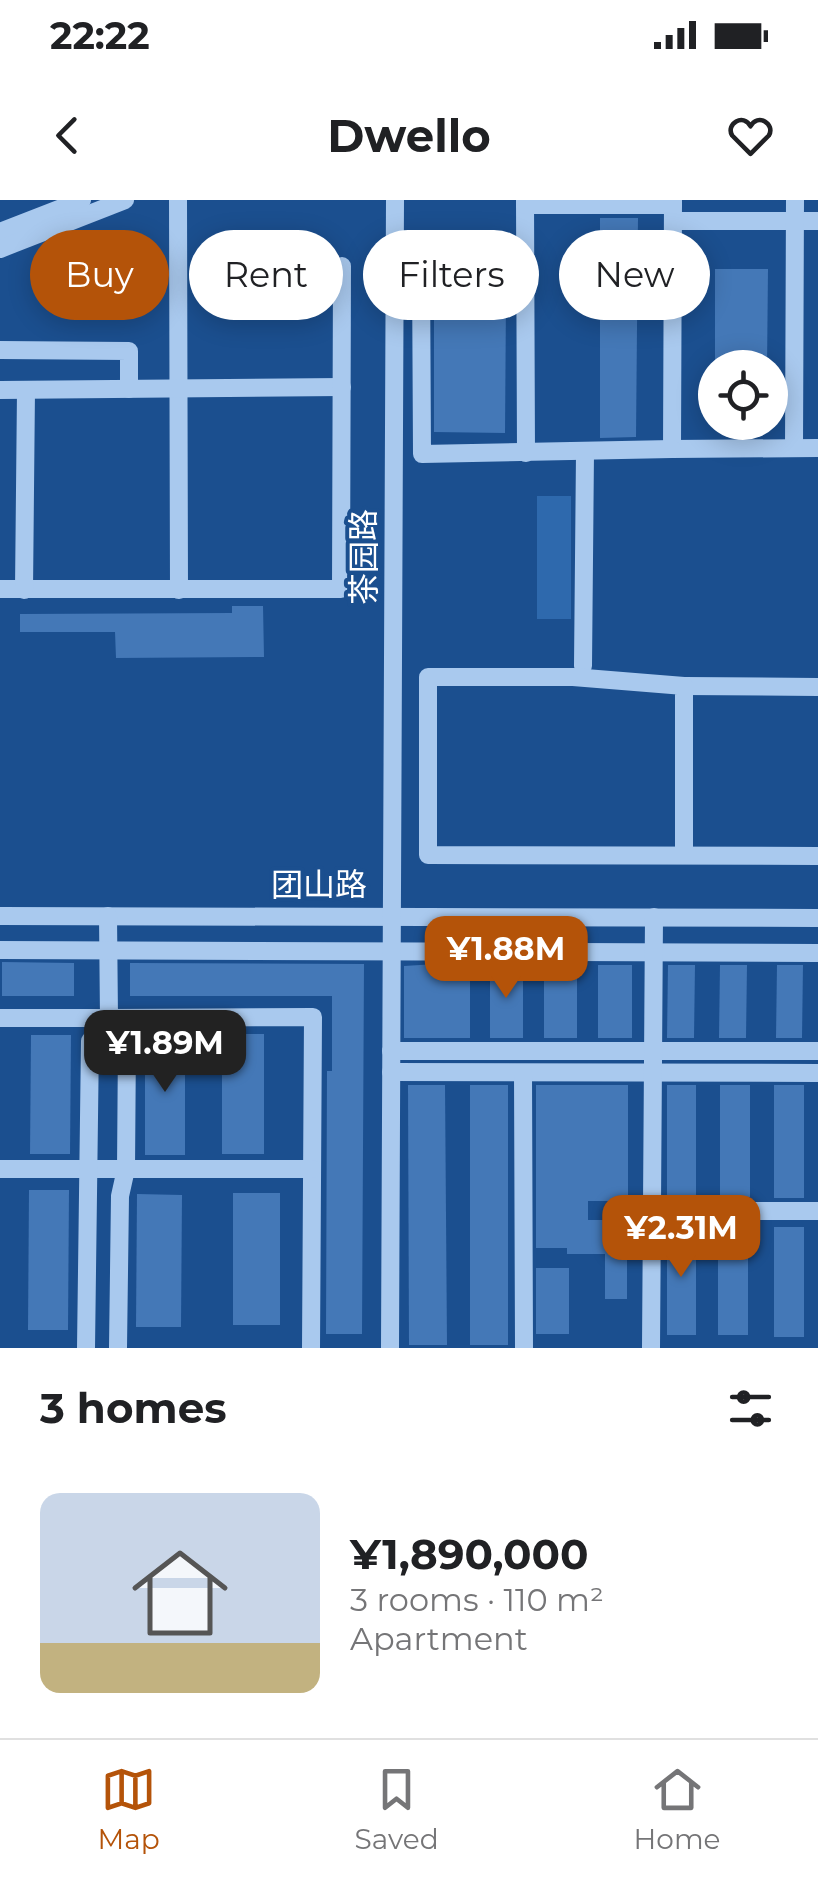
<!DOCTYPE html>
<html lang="en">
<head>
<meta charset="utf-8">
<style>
	:root { --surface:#fff; --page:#f2f2f2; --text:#202124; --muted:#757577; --line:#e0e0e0; --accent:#b45309 }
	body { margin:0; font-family:Montserrat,"Noto Sans SC",sans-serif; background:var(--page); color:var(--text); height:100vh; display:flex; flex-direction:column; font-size:38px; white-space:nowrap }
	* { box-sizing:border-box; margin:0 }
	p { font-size:32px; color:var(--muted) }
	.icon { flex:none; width:55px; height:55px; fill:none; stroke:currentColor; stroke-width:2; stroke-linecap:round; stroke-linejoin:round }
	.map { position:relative; height:1148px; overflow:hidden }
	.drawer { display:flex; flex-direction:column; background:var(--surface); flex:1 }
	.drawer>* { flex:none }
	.banner { position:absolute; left:30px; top:30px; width:760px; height:90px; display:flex; gap:20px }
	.tools { position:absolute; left:698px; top:150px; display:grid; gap:20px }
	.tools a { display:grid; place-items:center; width:90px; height:90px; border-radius:50%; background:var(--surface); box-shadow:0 5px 25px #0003; font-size:50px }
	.price { position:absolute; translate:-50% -85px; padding:0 22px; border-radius:20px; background:var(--accent); color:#fff; font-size:32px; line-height:65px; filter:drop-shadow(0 2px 5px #0008) }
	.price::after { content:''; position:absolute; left:50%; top:60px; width:30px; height:22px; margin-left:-15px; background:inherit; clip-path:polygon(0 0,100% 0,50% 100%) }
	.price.on { background:#222; color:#fff }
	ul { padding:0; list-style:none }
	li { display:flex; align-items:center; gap:30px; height:250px; padding:0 40px }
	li+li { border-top:2px solid var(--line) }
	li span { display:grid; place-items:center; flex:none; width:280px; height:200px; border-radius:20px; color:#555 }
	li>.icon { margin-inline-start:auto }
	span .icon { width:120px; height:120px; fill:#fffc; stroke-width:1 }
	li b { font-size:42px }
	h2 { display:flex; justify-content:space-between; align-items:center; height:120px; padding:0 40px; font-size:42px }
	.chip { padding:0 35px; border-radius:45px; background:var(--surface); box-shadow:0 5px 25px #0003; font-size:35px; line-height:90px }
	.chip.on { background:var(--accent); color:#fff }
	.status { display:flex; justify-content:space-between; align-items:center; height:70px; padding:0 50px; background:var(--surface); direction:ltr }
	.status svg { height:28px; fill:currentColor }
	header { display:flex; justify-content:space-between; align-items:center; height:130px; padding:0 40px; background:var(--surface); font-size:45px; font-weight:700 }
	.tab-bar { display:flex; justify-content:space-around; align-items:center; height:140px; border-top:2px solid var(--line); background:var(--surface); font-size:28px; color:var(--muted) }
	.tab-bar a { display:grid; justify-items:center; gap:5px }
	.tab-bar .on { color:var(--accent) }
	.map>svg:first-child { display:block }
	.green { fill:#2e69ad }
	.building { fill:#4478b7 }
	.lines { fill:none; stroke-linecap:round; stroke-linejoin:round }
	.minor { stroke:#a9c9ee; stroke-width:18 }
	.labels { text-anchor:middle; stroke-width:8; stroke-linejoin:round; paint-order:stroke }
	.street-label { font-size:32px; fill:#fff; stroke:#1b4f8f }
</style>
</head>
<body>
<div class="status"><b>22:22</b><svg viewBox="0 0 49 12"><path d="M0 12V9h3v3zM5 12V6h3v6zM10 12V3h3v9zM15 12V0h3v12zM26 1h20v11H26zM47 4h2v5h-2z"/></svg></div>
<header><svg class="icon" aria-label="back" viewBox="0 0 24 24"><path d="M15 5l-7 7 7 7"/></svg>Dwello<svg class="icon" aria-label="heart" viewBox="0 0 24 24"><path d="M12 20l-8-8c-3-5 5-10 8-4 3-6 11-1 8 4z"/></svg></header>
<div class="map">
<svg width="818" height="1148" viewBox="0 0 818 1148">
	<rect width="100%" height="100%" fill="#1b4f8f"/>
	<rect class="green" x="537" y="296" width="34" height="123"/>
	<g class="building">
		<path d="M600,18H638L636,237L600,238Z"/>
		<path d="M715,69H768L767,168H715Z"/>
		<path d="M434,97L506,98L505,233L434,232Z"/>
		<path d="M232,406H263L264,457L116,458L115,432H20V414L232,413Z"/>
		<path d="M2,762L74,763V796H2Z"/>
		<path d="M130,763L364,764L362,1134H326L327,871H332V796H130Z"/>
		<path d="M436,764H470V838H404V766Z"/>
		<rect x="490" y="764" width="33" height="74"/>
		<path d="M544,764L577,765V838H544Z"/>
		<rect x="598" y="765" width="34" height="73"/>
		<path d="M668,765H695L694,838H667Z"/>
		<path d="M720,765H747L746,838H719Z"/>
		<path d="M777,765H803L802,838H776Z"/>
		<rect x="222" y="834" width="42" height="120"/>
		<path d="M31,835H71L70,954H30Z"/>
		<rect x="145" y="835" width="40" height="120"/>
		<path d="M408,885H445L447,1145H409Z"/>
		<rect x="470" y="885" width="38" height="260"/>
		<path d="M536,885H628V1001H588V1020H627V1099H605V1054H567V1048H536Z"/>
		<rect x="667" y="885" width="29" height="111"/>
		<rect x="720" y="885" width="30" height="112"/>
		<rect x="774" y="885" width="30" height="113"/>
		<path d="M29,990H69L68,1130H28Z"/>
		<rect x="233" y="993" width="47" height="132"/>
		<path d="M137,994L182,995L181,1127H136Z"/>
		<rect x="718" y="1024" width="30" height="111"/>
		<rect x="667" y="1026" width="29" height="109"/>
		<rect x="774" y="1027" width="30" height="110"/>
		<rect x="536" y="1068" width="33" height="66"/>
	</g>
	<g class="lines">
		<g class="minor">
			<path d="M178,0L179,390"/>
			<path d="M525,0L526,253"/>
			<path d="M673,0L672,249L818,248"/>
			<path d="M525,5H673"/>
			<path d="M673,21H818"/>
			<path d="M0,32L82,0"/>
			<path d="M0,49L125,0"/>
			<path d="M395,66H421L422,254L672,249"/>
			<path d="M421,66H525"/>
			<path d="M0,150L129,151V189"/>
			<path d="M0,190L342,187"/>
			<path d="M794,248L795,0"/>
			<path d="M0,389H341L342,66"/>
			<path d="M24,390L26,190"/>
			<path d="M583,466L585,252"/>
			<path d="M684,486L818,487"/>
			<path d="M684,655V486L573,477H428V655L818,656"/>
			<path d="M0,716L818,718"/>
			<path d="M108,716L109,818L313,817L311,1148"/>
			<path d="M0,750L818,753"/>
			<path d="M0,818H109"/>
			<path d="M109,818L127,840L126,969L120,996L118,1148"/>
			<path d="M391,851H818"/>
			<path d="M391,872L818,873"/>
			<path d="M523,873L524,1148"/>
			<path d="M0,969H312"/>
			<path d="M652,1011H818"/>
			<path d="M86,1148L90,841L109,818"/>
			<path d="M390,1148L395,0"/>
			<path d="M651,1148L654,717"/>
		</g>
	</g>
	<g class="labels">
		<g class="street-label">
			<text transform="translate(364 357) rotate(-90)" y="11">茶园路</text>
			<text x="319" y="696">团山路</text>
		</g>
	</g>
</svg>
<div class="tools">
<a><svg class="icon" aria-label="locate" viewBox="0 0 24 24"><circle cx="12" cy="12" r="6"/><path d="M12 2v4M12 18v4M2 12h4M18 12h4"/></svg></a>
</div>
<b class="price" style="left:506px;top:801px">¥1.88M</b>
<b class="price on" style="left:165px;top:895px">¥1.89M</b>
<b class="price" style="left:681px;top:1080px">¥2.31M</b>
<div class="banner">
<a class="chip on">Buy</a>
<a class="chip">Rent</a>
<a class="chip">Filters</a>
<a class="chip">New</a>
</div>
</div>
<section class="drawer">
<h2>3 homes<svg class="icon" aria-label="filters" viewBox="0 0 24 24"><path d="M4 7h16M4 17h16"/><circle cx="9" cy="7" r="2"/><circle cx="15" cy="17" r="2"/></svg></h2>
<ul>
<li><span style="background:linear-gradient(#c9d6e8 75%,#c2b280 0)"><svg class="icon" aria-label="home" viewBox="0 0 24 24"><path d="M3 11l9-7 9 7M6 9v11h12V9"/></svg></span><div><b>¥1,890,000</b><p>3 rooms · 110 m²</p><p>Apartment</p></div></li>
</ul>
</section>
<nav class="tab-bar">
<a class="on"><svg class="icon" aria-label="map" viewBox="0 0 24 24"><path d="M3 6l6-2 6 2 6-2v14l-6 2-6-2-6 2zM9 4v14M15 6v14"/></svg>Map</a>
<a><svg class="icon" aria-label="saved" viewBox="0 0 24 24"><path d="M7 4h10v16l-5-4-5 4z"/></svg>Saved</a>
<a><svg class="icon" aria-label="home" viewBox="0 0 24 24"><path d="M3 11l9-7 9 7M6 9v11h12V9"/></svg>Home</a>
</nav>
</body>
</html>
